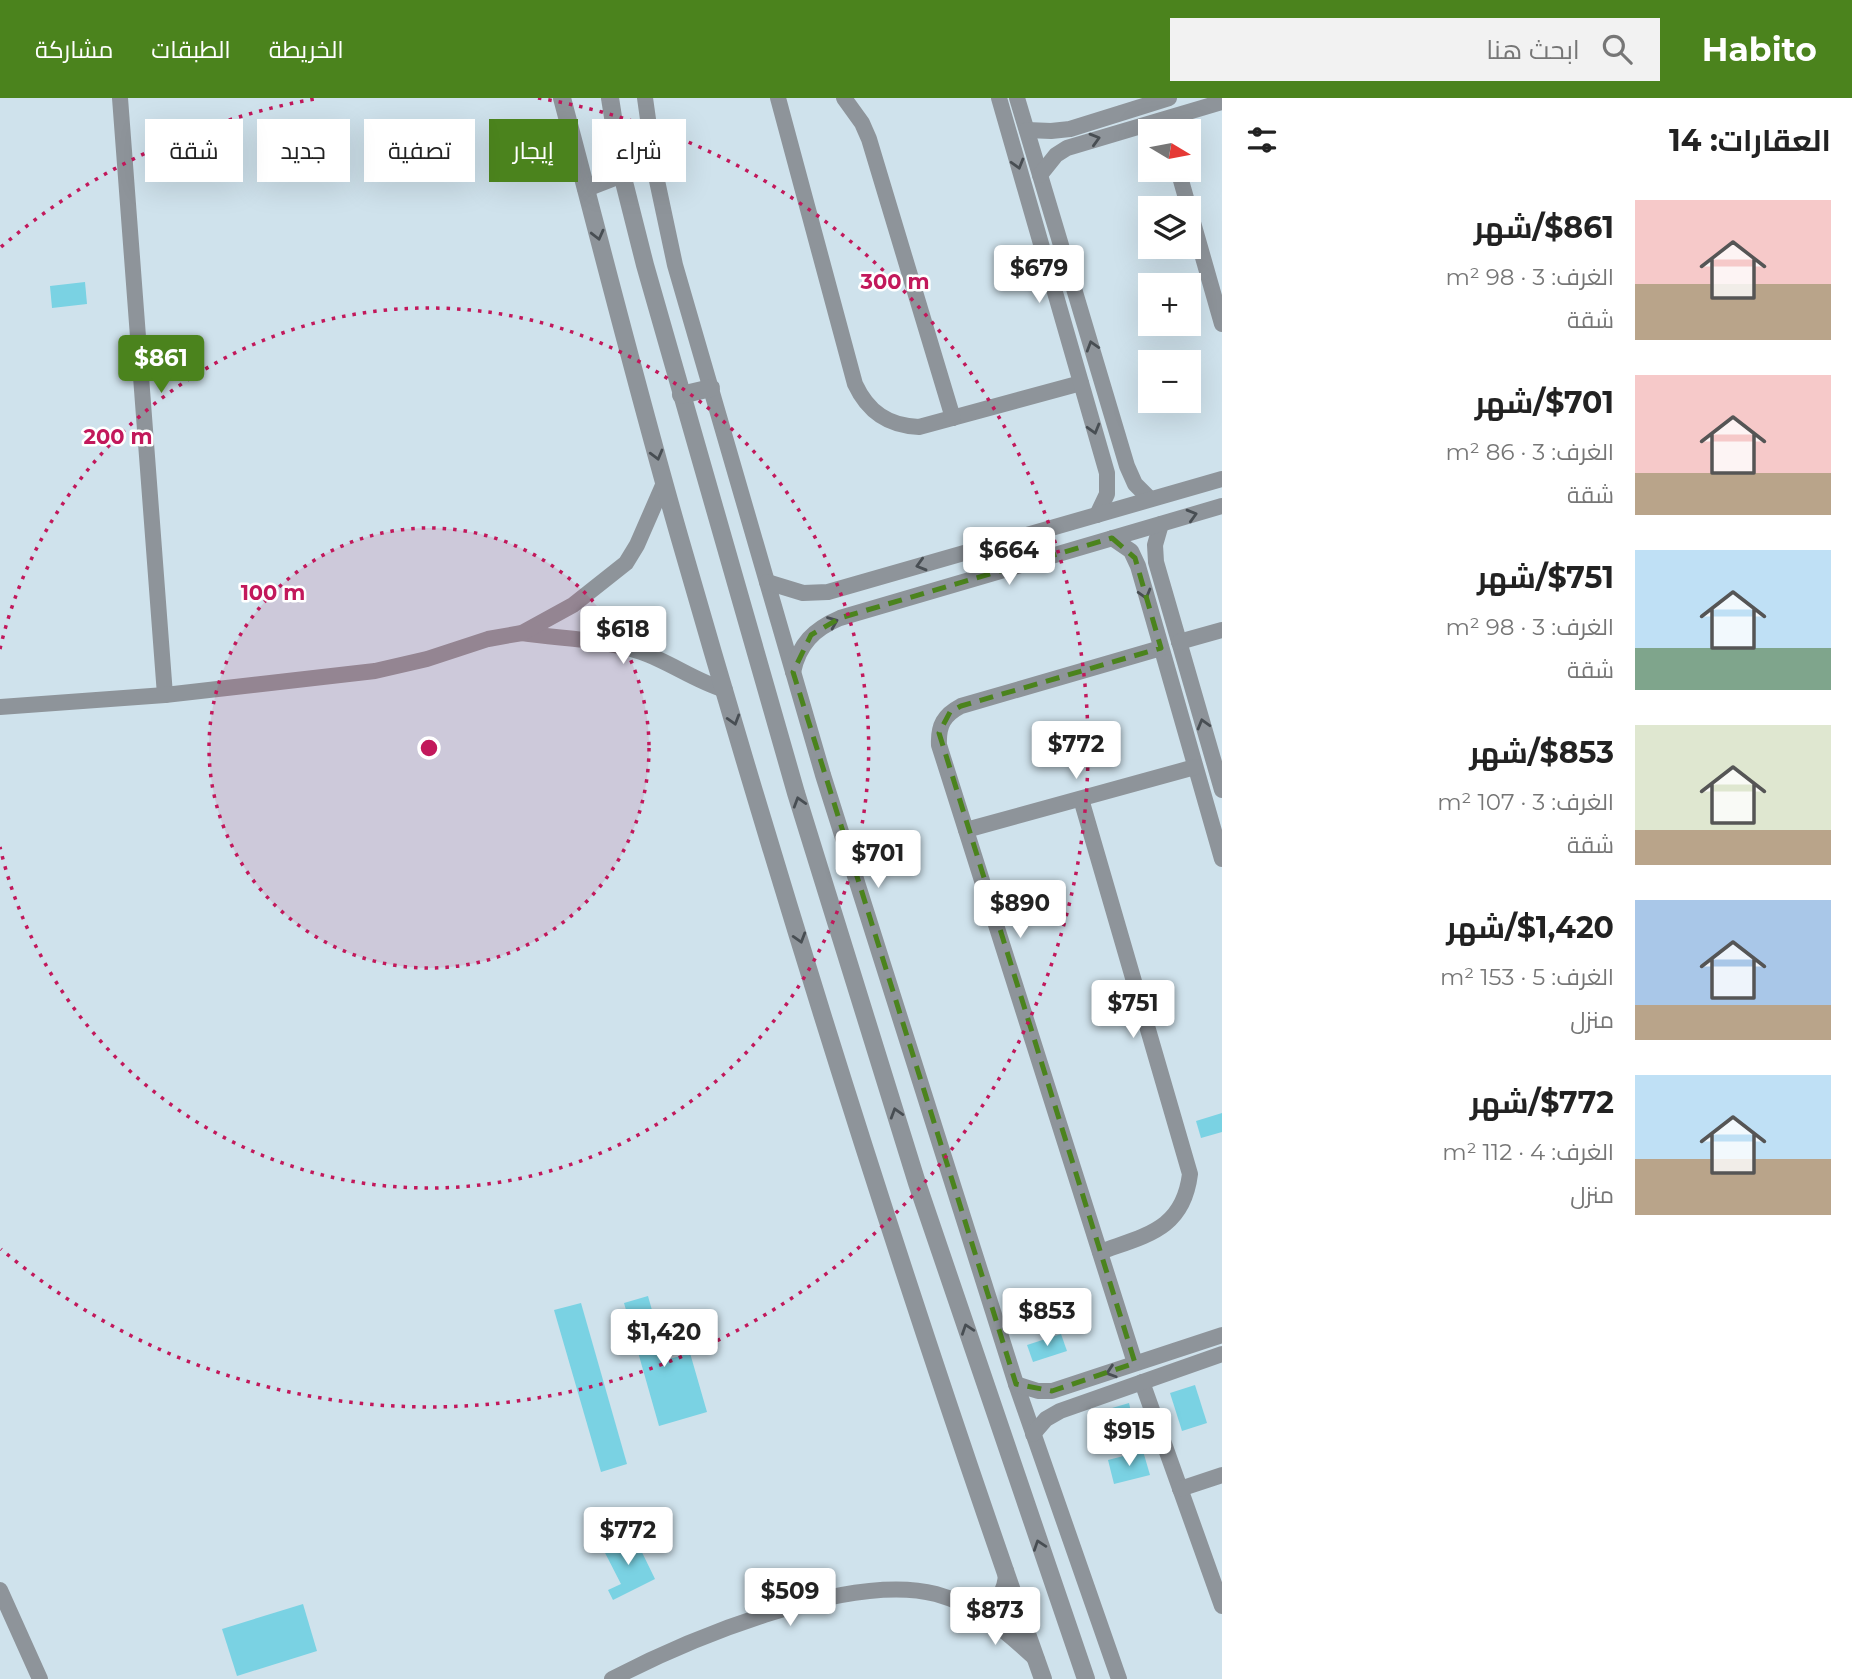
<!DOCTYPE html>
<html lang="ar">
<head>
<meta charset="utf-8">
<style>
	:root { --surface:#fff; --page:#f2f2f2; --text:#222; --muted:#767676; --accent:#4b831d }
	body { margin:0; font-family:Montserrat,Cairo,sans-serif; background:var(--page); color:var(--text); direction:rtl; height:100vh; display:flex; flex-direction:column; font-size:26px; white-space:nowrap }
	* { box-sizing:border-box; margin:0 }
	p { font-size:23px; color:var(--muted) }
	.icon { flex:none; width:38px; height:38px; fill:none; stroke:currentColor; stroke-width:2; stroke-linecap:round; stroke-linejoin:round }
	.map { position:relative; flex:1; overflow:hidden; direction:ltr }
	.details { display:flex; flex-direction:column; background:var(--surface); width:630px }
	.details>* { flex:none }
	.banner { position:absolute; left:21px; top:21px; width:665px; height:63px; direction:rtl; display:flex; gap:14px }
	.needle { width:46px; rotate:100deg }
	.buttons { position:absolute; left:1138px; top:21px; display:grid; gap:14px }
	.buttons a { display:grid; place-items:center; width:63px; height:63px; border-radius:0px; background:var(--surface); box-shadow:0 7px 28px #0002; font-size:35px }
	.price { position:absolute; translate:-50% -60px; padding:0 16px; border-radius:7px; background:#fff; color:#222; font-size:23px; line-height:46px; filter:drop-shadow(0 2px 4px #0008) }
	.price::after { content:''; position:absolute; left:50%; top:42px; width:21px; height:16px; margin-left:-10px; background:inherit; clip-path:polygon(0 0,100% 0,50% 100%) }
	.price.current { background:var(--accent); color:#fff }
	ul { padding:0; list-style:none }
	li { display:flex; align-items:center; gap:21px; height:175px; padding:0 21px }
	li span { display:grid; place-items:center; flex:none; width:196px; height:140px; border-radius:0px; color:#555 }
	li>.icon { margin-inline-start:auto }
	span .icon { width:84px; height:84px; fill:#fffc; stroke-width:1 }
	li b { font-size:30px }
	h2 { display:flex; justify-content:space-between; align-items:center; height:84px; padding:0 21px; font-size:30px }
	.chip { padding:0 24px; border-radius:0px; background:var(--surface); box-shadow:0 7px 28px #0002; font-size:24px; line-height:63px }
	.chip.current { background:var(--accent); color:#fff }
	header { display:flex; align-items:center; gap:42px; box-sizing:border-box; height:98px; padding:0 35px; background:var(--accent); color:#fff }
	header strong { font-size:33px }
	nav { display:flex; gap:38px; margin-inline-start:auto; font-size:24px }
	.search { width:490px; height:63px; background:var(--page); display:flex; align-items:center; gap:18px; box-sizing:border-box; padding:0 24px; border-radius:0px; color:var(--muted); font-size:26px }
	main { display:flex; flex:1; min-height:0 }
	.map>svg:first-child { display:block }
	.building { fill:#7ad2e3 }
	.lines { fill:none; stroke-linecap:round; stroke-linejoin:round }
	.minor { stroke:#8e949a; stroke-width:16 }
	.tertiary { stroke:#8e949a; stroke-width:18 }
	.oneway { stroke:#484e53 }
	.marked { fill:none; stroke:#4b831d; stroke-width:5; stroke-dasharray:14 9; stroke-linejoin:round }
	.ring { fill:none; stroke:#c2185b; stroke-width:3.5; stroke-dasharray:3.5 7 }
	.centre { fill:#c2185b; stroke:#fff; stroke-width:3.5 }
	.ring-label { font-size:21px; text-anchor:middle; font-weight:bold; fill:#c2185b; stroke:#fff; stroke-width:5; stroke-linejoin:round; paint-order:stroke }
</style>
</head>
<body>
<header>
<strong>Habito</strong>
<div class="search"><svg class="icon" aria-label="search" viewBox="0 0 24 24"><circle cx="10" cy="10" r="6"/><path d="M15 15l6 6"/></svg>ابحث هنا</div>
<nav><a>الخريطة</a><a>الطبقات</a><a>مشاركة</a></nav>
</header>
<main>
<section class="details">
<h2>العقارات: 14<svg class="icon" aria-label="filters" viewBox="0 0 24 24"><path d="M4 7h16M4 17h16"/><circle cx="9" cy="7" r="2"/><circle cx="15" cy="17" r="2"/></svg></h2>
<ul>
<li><span style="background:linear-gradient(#f6c9c9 60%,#b9a48a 0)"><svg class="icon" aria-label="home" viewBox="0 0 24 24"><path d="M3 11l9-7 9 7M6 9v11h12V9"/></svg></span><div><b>$861/شهر</b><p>الغرف: 3 · 98 m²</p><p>شقة</p></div></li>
<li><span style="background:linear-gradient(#f6c9c9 70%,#b9a48a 0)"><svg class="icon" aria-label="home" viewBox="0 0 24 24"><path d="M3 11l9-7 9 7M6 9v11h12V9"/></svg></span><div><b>$701/شهر</b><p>الغرف: 3 · 86 m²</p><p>شقة</p></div></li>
<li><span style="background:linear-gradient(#bfe0f5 70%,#7fa58c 0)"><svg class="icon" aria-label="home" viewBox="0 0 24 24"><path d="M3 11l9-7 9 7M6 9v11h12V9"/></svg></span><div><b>$751/شهر</b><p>الغرف: 3 · 98 m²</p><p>شقة</p></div></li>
<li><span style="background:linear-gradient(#dfe7d0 75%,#b9a48a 0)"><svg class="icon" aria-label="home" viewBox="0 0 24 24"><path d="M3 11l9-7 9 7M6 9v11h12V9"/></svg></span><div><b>$853/شهر</b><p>الغرف: 3 · 107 m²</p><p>شقة</p></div></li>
<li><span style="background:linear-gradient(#a9c7e8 75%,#b9a48a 0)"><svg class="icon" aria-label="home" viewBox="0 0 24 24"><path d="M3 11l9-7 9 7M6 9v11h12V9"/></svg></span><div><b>$1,420/شهر</b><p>الغرف: 5 · 153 m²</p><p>منزل</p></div></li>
<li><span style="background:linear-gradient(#bfe0f5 60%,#b9a48a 0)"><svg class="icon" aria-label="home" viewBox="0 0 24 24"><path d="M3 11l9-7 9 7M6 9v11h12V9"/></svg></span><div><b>$772/شهر</b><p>الغرف: 4 · 112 m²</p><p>منزل</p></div></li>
</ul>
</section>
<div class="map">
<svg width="1222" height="1581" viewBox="0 0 1222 1581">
	<rect width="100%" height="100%" fill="#cfe2ec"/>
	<g class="building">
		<path d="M85,184L87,206L52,210L50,188Z"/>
		<path d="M1222,1015V1034L1201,1040L1196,1023Z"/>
		<path d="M648,1198L666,1262L690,1255L707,1314L659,1328L624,1205Z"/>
		<path d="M581,1205L627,1366L601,1374L554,1212Z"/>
		<path d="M1061,1236L1067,1253L1033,1264L1027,1247Z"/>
		<path d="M1195,1287L1207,1325L1182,1333L1170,1295Z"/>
		<path d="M1129,1305L1133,1323L1099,1332L1095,1315Z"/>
		<path d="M1143,1353L1150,1377L1114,1386L1108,1362Z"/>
		<path d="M620,1440L623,1446L635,1440L655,1481L613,1502L608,1492L621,1486L602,1449Z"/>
		<path d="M303,1506L317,1553L237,1578L222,1531Z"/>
	</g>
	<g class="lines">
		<g class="minor">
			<path d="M120,0L165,597"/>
			<path d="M645,0L656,78L675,167L823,677L1016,1286L1119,1581"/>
			<path d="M778,0L855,286C868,314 888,328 919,329L1081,285"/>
			<path d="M844,0L862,25L869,41L953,320"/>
			<path d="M999,0L1107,375V396L1097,417"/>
			<path d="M1017,0L1127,368L1135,386L1150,401"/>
			<path d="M1027,32L1051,33L1070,31L1169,0"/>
			<path d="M1178,72L1222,226"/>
			<path d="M1040,77L1056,57L1067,50L1222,4"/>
			<path d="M1161,426L1155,447L1156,464L1222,692"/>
			<path d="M1112,440L1131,453L1138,468L1222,761"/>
			<path d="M767,484L803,495L828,494L1222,381"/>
			<path d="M522,535C561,541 604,541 641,554C670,564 695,583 725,592"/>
			<path d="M1179,544L1222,532"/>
			<path d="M793,574C799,546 814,531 840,520L1222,408"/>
			<path d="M0,609L165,597L375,573L427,561L488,541L522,535L573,507L626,465L637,447L664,385"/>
			<path d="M1081,701L1190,1076C1183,1132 1146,1137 1100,1154"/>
			<path d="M966,732L1195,669"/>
			<path d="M1135,1265L939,647C938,627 944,617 961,608L1161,550"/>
			<path d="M1142,1284L1222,1508"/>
			<path d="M1016,1286L1038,1293H1052L1222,1237"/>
			<path d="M1033,1336L1046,1321L1060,1313L1222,1256"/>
			<path d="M1180,1391L1222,1377"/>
			<path d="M0,1492L40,1581"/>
			<path d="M974,1511C996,1508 1006,1495 1006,1473"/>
			<path d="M612,1581C691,1540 849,1474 936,1496C977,1507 1007,1534 1037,1562"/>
		</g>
		<g class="tertiary">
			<path d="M562,0C601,147 638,295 680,441C790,824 910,1206 1043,1581"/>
			<path d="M610,0L622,76L645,167L796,695L917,1085L1086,1581"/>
			<path d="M586,90L622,76"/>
			<path d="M681,297L711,290"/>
		</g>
	</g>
	<defs><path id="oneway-chevron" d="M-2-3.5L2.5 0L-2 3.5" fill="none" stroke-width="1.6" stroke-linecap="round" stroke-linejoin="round" transform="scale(1.75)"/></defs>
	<g class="oneway">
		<use href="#oneway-chevron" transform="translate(1095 41) rotate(-16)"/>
		<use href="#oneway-chevron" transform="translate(1018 66) rotate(74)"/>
		<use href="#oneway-chevron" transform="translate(598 137) rotate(76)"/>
		<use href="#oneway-chevron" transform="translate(1092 248) rotate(-107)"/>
		<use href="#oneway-chevron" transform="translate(1094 331) rotate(74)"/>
		<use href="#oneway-chevron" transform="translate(657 357) rotate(75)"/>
		<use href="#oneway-chevron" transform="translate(1192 417) rotate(-16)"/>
		<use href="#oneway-chevron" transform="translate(921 467) rotate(164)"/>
		<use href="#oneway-chevron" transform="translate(1145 496) rotate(74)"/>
		<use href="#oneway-chevron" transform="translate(833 524) rotate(-22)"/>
		<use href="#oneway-chevron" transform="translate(734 622) rotate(73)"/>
		<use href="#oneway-chevron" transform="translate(1203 626) rotate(-106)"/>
		<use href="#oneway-chevron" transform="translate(799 704) rotate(-107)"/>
		<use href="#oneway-chevron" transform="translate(800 840) rotate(73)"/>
		<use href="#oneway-chevron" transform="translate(896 1015) rotate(-107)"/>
		<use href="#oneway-chevron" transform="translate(967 1231) rotate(-109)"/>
		<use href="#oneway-chevron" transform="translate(1111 1274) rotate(162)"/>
		<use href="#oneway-chevron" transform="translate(1039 1447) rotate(-109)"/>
	</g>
	<path class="marked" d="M1112,440L1135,460L1161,550L961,608L950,614L939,635L1135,1265L1052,1293L1016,1286L793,574L811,537L840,520Z"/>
	<circle cx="429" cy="650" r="220" fill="#c2185b" fill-opacity=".12"/>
	<g class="ring">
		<circle cx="429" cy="650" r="220"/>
		<path d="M0 551A440 440 0 1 1 0 749"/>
		<path d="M1 149A659 659 0 0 1 320 0M538 0A659 659 0 1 1 1 1151"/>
	</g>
	<circle cx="429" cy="650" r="10" class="centre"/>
	<g class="ring-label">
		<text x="895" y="191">300 m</text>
		<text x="118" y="346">200 m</text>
		<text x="273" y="502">100 m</text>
	</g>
</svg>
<div class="buttons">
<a><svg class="needle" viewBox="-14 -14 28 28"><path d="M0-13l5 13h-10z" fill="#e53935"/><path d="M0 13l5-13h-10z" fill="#767676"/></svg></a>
<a><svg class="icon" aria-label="layers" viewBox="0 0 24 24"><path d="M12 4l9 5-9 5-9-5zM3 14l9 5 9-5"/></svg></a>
<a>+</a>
<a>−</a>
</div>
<b class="price" style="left:1039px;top:207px">$679</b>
<b class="price current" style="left:161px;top:297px">$861</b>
<b class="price" style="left:1009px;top:489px">$664</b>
<b class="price" style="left:623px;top:568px">$618</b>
<b class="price" style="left:1076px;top:683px">$772</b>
<b class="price" style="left:878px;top:792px">$701</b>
<b class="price" style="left:1020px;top:842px">$890</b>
<b class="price" style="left:1133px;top:942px">$751</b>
<b class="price" style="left:1047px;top:1250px">$853</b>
<b class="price" style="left:664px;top:1271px">$1,420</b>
<b class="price" style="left:1129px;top:1370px">$915</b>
<b class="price" style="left:628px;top:1469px">$772</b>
<b class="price" style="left:790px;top:1530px">$509</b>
<b class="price" style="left:995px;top:1549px">$873</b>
<div class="banner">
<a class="chip">شراء</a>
<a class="chip current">إيجار</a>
<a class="chip">تصفية</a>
<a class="chip">جديد</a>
<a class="chip">شقة</a>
</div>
</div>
</main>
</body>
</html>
